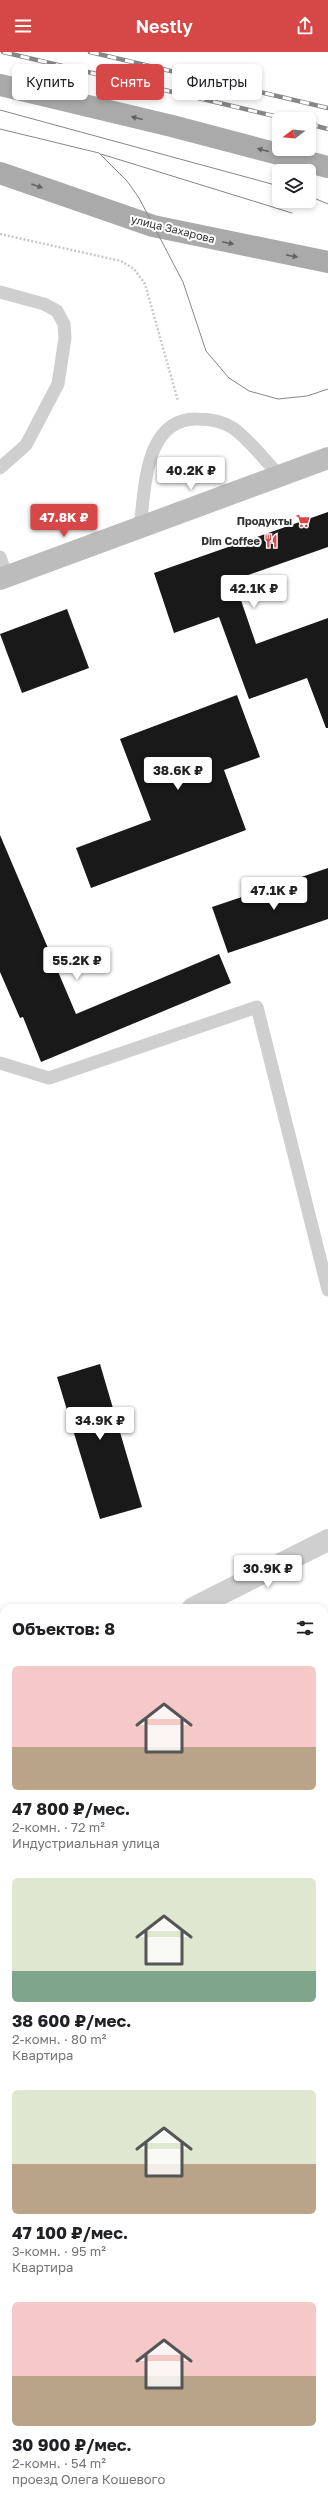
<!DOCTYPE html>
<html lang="ru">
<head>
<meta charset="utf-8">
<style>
	:root { --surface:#fff; --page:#f6f6f6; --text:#202124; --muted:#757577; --accent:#d64748 }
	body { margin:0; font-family:"Golos Text",sans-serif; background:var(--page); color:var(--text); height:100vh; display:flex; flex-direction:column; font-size:15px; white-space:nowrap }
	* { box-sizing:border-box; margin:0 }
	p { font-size:13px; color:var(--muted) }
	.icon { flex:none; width:22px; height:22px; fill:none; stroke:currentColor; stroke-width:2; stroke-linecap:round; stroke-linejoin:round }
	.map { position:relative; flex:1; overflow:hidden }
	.drawer { position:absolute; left:0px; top:1552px; width:328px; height:904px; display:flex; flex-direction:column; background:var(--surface); border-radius:12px 12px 0 0; box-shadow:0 2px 6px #0003 }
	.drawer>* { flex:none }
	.guide { position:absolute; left:12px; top:12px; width:304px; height:36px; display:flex; gap:8px }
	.needle { width:26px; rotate:254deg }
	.buttons { position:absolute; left:272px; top:60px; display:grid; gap:8px }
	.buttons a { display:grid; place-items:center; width:44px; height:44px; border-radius:6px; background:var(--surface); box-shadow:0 2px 6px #0003; font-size:20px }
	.price { position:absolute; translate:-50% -34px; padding:0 9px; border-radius:4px; background:#fff; color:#222; font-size:13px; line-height:26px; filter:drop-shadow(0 1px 2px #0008) }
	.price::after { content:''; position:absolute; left:50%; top:24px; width:12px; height:9px; margin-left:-6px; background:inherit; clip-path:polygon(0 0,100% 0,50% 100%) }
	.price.current { background:var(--accent); color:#fff }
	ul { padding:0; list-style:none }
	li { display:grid; align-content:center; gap:8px; height:212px; padding:0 12px }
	li span { display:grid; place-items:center; height:124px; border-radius:6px; color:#555 }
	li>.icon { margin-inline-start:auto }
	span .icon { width:72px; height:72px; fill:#fffc; stroke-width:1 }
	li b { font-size:17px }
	h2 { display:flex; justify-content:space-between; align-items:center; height:48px; padding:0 12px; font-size:17px }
	.tag { padding:0 14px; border-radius:6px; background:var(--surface); box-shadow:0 2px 6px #0003; font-size:14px; line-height:36px }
	.tag.current { background:var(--accent); color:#fff }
	header { display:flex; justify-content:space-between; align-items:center; height:52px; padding:0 12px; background:var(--accent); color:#fff; font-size:18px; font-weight:600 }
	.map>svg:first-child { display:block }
	.green { fill:#e4eadf }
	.building { fill:#191919 }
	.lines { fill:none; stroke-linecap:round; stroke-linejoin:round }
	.path { stroke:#c9c9c9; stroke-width:2.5; stroke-dasharray:2 2; stroke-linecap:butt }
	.service { stroke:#cfcfcf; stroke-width:13 }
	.minor { stroke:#cfcfcf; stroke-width:22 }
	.secondary { stroke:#bcbcbc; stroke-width:22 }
	.primary { stroke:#aaa; stroke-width:22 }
	.tram { stroke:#878787; stroke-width:1 }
	.rail-casing { stroke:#878787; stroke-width:4.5 }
	.rail { stroke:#fff; stroke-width:3; stroke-dasharray:9; stroke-linecap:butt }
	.oneway { fill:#626262 }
	.labels { text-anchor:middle; stroke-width:4; stroke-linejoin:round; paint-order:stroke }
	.street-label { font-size:11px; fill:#323232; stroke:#fff }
	.poi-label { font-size:11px; font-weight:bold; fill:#323232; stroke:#fff; text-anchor:end }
</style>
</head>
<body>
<header><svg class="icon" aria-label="menu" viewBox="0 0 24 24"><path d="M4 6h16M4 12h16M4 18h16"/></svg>Nestly<svg class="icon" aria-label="share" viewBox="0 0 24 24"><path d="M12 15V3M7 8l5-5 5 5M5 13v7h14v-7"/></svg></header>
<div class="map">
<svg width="328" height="2456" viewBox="0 0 328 2456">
	<rect width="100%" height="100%" fill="#fff"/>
	<path class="green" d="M328,2323V2456H168L173,2452H324V2327Z"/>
	<g class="building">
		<path d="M328,460V495L234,528L256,592L328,566V676H326L307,626L249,647L219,565L174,581L154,521Z"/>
		<path d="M67,557L89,616L22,641L0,582Z"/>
		<path d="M237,643L260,705L224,718L246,778L91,836L76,796L151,768L120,687Z"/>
		<path d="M0,783L76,962L219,902L231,931L41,1010L23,965L20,966L0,920Z"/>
		<path d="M328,816V867L228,901L212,855Z"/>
		<path d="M100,1312L142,1455L100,1467L57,1325Z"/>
	</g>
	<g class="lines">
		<path class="path" d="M0,182L121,209L134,217L145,232L178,349"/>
		<g class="service">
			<path d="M0,240L44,252L57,259L64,272L65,286L58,332L26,393L0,416"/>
			<path d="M140,476C145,438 144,365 198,367C210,367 222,369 233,376C250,388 265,409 280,424"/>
			<path d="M0,505L7,525"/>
			<path d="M0,1011L49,1026L257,955L328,1238"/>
			<path d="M324,1870L328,1866"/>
			<path d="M324,1879L328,1885"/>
		</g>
		<g class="minor">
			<path d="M193,1556L328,1488"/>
			<path d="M0,1635L4,1633"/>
			<path d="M0,2185L4,2180"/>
			<path d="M324,2286L328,2283"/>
			<path d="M119,2456L123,2452"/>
		</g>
		<path class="secondary" d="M0,527L328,406"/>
		<g class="primary">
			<path d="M0,33L172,74L328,115"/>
			<path d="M0,121L153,174L328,210"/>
		</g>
		<g class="tram">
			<path d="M0,58L279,134"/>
			<path d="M0,77L99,101L127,129L139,146L183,230L206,299L229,326L249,339L278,347L307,344L328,337"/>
			<path d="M101,102L292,161"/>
			<path d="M309,144L328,152"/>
		</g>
		<g class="rail-casing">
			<g id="rail">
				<path d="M3,0L287,67"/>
				<path d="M90,0L328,56"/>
				<path d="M309,72L328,77"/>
			</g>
		</g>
		<use href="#rail" class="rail"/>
	</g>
	<defs><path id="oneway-solid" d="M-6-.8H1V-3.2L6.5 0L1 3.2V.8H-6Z"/></defs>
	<g class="oneway">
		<use href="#oneway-solid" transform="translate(137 66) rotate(-166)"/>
		<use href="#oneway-solid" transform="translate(263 98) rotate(-165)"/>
		<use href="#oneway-solid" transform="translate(37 134) rotate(19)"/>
		<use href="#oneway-solid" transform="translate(228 191) rotate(12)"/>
		<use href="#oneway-solid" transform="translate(292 204) rotate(11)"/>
	</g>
	<defs>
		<g id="supermarket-bare" transform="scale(1.08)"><path d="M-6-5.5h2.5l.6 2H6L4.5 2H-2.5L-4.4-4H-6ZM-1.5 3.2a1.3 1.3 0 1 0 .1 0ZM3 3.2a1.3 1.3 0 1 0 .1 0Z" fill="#d64748" stroke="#fff" stroke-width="2.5" paint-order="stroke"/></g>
		<g id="restaurant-bare" transform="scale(1.08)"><path d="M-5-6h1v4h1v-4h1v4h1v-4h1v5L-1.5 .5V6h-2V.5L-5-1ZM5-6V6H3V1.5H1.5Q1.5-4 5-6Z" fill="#d64748" stroke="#fff" stroke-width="2.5" paint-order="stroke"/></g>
	</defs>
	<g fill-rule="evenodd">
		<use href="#supermarket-bare" x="303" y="469"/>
		<use href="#restaurant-bare" x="271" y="489"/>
	</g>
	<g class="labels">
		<g class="street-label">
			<text transform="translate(173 177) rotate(14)" y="4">улица Захарова</text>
		</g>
		<g class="poi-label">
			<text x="292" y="473">Продукты</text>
			<text x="260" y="493">Dim Coffee</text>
		</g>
	</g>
</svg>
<div class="buttons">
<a><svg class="needle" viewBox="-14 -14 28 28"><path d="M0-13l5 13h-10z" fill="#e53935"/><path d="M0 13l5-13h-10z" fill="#757577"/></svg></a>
<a><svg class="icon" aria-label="layers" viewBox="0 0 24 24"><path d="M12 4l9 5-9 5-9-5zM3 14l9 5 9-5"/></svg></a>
</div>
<b class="price" style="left:191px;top:439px">40.2K ₽</b>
<b class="price current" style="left:64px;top:486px">47.8K ₽</b>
<b class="price" style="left:254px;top:557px">42.1K ₽</b>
<b class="price" style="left:178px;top:739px">38.6K ₽</b>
<b class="price" style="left:274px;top:859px">47.1K ₽</b>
<b class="price" style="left:77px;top:929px">55.2K ₽</b>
<b class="price" style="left:100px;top:1389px">34.9K ₽</b>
<b class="price" style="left:268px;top:1537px">30.9K ₽</b>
<div class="guide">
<a class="tag">Купить</a>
<a class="tag current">Снять</a>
<a class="tag">Фильтры</a>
</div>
<section class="drawer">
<h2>Объектов: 8<svg class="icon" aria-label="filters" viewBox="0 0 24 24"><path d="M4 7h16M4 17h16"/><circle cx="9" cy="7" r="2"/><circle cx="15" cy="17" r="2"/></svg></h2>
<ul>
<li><span style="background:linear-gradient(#f6c9c9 65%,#b9a48a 0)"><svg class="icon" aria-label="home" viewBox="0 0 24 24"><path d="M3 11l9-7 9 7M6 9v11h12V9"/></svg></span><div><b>47 800 ₽/мес.</b><p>2-комн. · 72 m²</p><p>Индустриальная улица</p></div></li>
<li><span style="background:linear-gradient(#dfe7d0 75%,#7fa58c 0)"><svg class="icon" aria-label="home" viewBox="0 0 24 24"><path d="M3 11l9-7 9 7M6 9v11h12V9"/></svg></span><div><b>38 600 ₽/мес.</b><p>2-комн. · 80 m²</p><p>Квартира</p></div></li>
<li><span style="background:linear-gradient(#dfe7d0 60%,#b9a48a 0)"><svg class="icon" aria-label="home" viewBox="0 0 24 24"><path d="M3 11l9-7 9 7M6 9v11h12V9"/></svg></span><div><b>47 100 ₽/мес.</b><p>3-комн. · 95 m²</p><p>Квартира</p></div></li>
<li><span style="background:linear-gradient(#f6c9c9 60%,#b9a48a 0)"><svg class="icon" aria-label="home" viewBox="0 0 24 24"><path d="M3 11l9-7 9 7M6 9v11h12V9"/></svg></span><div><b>30 900 ₽/мес.</b><p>2-комн. · 54 m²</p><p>проезд Олега Кошевого</p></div></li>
</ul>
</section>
</div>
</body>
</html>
